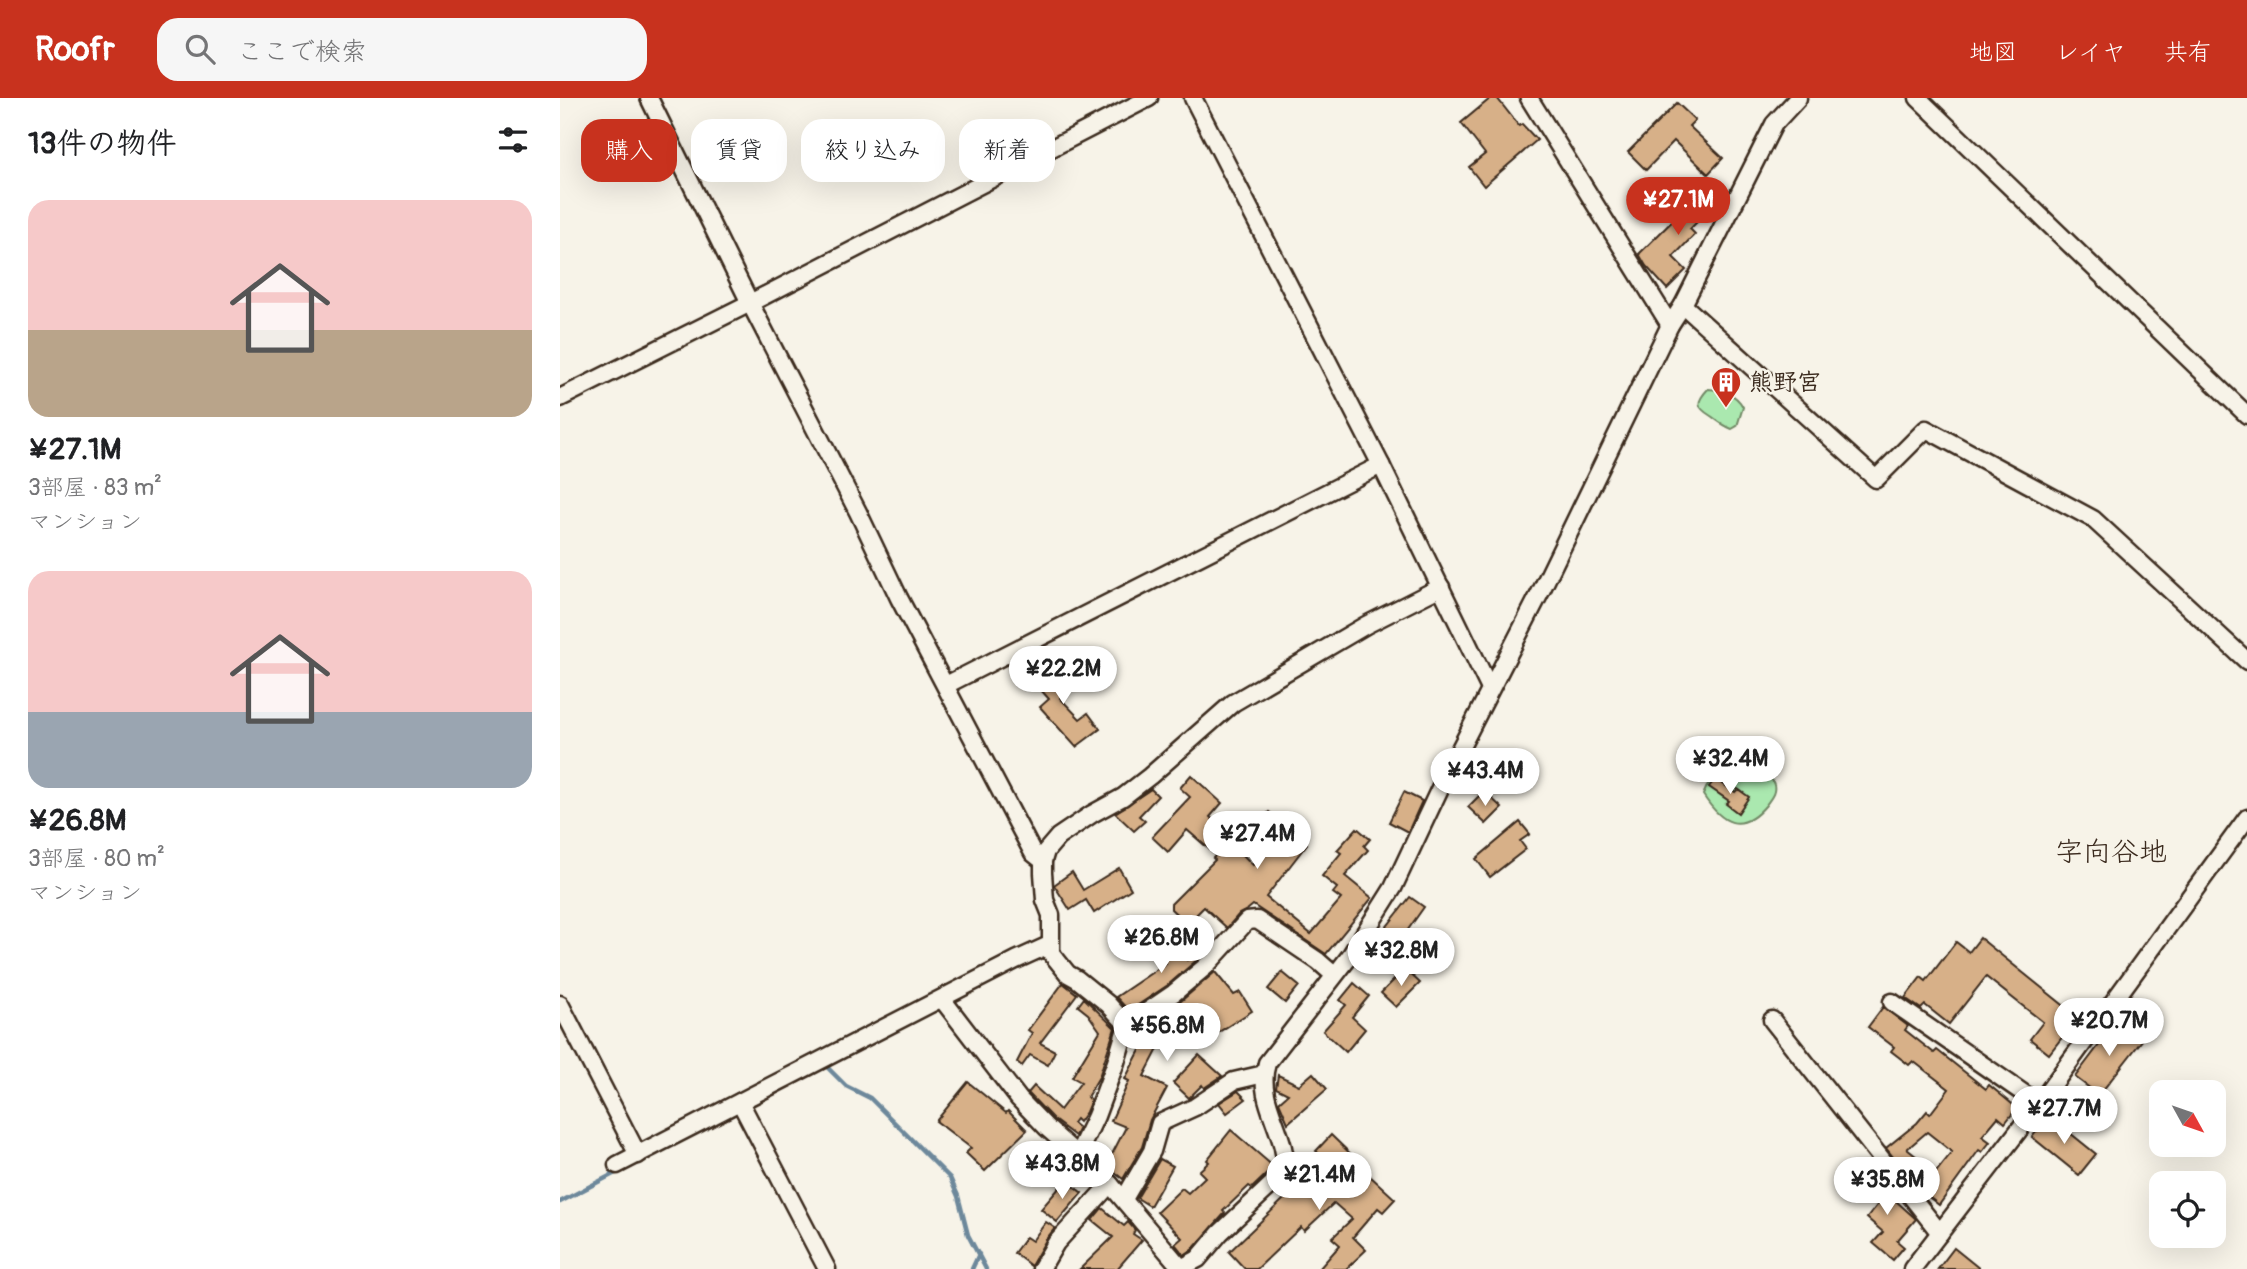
<!DOCTYPE html>
<html lang="ja">
<head>
<meta charset="utf-8">
<style>
	:root { --surface:#fff; --page:#f6f6f6; --text:#202124; --muted:#757577; --accent:#c8321e }
	body { margin:0; font-family:Pangolin,"Klee One",sans-serif; background:var(--page); color:var(--text); height:100vh; display:flex; flex-direction:column; font-size:26px; white-space:nowrap }
	* { box-sizing:border-box; margin:0 }
	p { font-size:23px; color:var(--muted) }
	.icon { flex:none; width:38px; height:38px; fill:none; stroke:currentColor; stroke-width:2; stroke-linecap:round; stroke-linejoin:round }
	.map { position:relative; flex:1; overflow:hidden }
	.details { display:flex; flex-direction:column; background:var(--surface); width:560px }
	.details>* { flex:none }
	.top-card { position:absolute; left:21px; top:21px; width:665px; height:63px; display:flex; gap:14px }
	.needle { width:46px; rotate:130deg }
	.fabs { position:absolute; left:1589px; top:982px; display:grid; gap:14px }
	.fabs a { display:grid; place-items:center; width:77px; height:77px; border-radius:14px; background:var(--surface); box-shadow:0 7px 28px #0002; font-size:35px }
	.price { position:absolute; translate:-50% -60px; padding:0 16px; border-radius:24px; background:#fff; color:#222; font-size:23px; line-height:46px; filter:drop-shadow(0 2px 4px #0008) }
	.price::after { content:''; position:absolute; left:50%; top:42px; width:21px; height:16px; margin-left:-10px; background:inherit; clip-path:polygon(0 0,100% 0,50% 100%) }
	.price.active { background:var(--accent); color:#fff }
	ul { padding:0; list-style:none }
	li { display:grid; align-content:center; gap:14px; height:371px; padding:0 28px }
	li span { display:grid; place-items:center; height:217px; border-radius:21px; color:#555 }
	li>.icon { margin-inline-start:auto }
	span .icon { width:126px; height:126px; fill:#fffc; stroke-width:1 }
	li b { font-size:30px }
	h2 { display:flex; justify-content:space-between; align-items:center; height:84px; padding:0 28px; font-size:30px }
	.pill { padding:0 24px; border-radius:21px; background:var(--surface); box-shadow:0 7px 28px #0002; font-size:24px; line-height:63px }
	.pill.active { background:var(--accent); color:#fff }
	header { display:flex; align-items:center; gap:42px; box-sizing:border-box; height:98px; padding:0 35px; background:var(--accent); color:#fff }
	header strong { font-size:33px }
	nav { display:flex; gap:38px; margin-inline-start:auto; font-size:24px }
	.search { width:490px; height:63px; background:var(--page); display:flex; align-items:center; gap:18px; box-sizing:border-box; padding:0 24px; border-radius:21px; color:var(--muted); font-size:26px }
	main { display:flex; flex:1; min-height:0 }
	.map>svg:first-child { display:block }
	.green { fill:#aae8af; stroke:#728966; stroke-width:2 }
	.lines { fill:none; stroke-linecap:round; stroke-linejoin:round }
	.stream { stroke:#6d889b; stroke-width:4.5 }
	.building { fill:#d7b088; stroke:#3b2a1e; stroke-width:2; fill-rule:evenodd }
	.minor-casing { stroke:#3b2a1e; stroke-width:21 }
	.minor { stroke:#f7f3e8; stroke-width:16 }
	.labels { text-anchor:middle; stroke-width:5; stroke-linejoin:round; paint-order:stroke }
	.poi-label { font-size:24px; font-weight:bold; fill:#3b2a1e; stroke:#f7f3e8; text-anchor:start }
	.quarter-label { font-size:28px; fill:#3b2a1e; stroke:#f7f3e8 }
</style>
</head>
<body>
<header>
<strong>Roofr</strong>
<div class="search"><svg class="icon" aria-label="search" viewBox="0 0 24 24"><circle cx="10" cy="10" r="6"/><path d="M15 15l6 6"/></svg>ここで検索</div>
<nav><a>地図</a><a>レイヤ</a><a>共有</a></nav>
</header>
<main>
<section class="details">
<h2>13件の物件<svg class="icon" aria-label="filters" viewBox="0 0 24 24"><path d="M4 7h16M4 17h16"/><circle cx="9" cy="7" r="2"/><circle cx="15" cy="17" r="2"/></svg></h2>
<ul>
<li><span style="background:linear-gradient(#f6c9c9 60%,#b9a48a 0)"><svg class="icon" aria-label="home" viewBox="0 0 24 24"><path d="M3 11l9-7 9 7M6 9v11h12V9"/></svg></span><div><b>¥27.1M</b><p>3部屋 · 83 m²</p><p>マンション</p></div></li>
<li><span style="background:linear-gradient(#f6c9c9 65%,#9aa5b1 0)"><svg class="icon" aria-label="home" viewBox="0 0 24 24"><path d="M3 11l9-7 9 7M6 9v11h12V9"/></svg></span><div><b>¥26.8M</b><p>3部屋 · 80 m²</p><p>マンション</p></div></li>
</ul>
</section>
<div class="map">
<svg width="1687" height="1171" viewBox="0 0 1687 1171">
	<rect width="100%" height="100%" fill="#f7f3e8"/>
	<filter id="ink" filterUnits="userSpaceOnUse"><feTurbulence type="fractalNoise" baseFrequency=".0143" numOctaves="2"/><feDisplacementMap in="SourceGraphic" scale="14" xChannelSelector="R" yChannelSelector="G"/><feConvolveMatrix kernelMatrix="1 2 1 2 8 2 1 2 1" color-interpolation-filters="sRGB"/></filter>
	<g filter="url(#ink)">
		<g class="green">
			<path d="M1148,291C1162,292 1176,295 1183,309L1177,328L1172,331C1164,328 1158,323 1151,318C1136,309 1136,304 1148,291Z"/>
			<path d="M1172,656C1184,658 1212,675 1214,687C1216,695 1210,701 1206,707C1181,737 1162,726 1143,697L1154,673Z"/>
		</g>
		<g class="lines">
			<g class="stream">
				<path d="M265,967L286,988L310,1000L390,1080L398,1098L408,1137L426,1171"/>
				<path d="M0,1104L61,1072"/>
				<path d="M412,1171L419,1156"/>
			</g>
		</g>
		<g class="building">
			<path d="M931,0H937L959,28L962,26L977,42L924,88L909,69L925,56L901,25Z"/>
			<path d="M1117,5L1135,22L1129,28L1163,60L1148,76L1114,43L1086,72L1068,54Z"/>
			<path d="M1153,83L1166,95L1130,131L1135,136L1113,159L1126,172L1107,191L1086,168L1079,156Z"/>
			<path d="M492,563L514,586L500,600L520,621L528,615L540,631L516,649L480,609L489,601L472,582Z"/>
			<path d="M631,677L662,705L650,719L668,735L665,739L693,767L714,741L698,728L709,714L747,746L706,799L751,836L781,801L773,795L777,790L762,778L781,755L777,752L797,730L810,741L804,748L808,752L785,778L812,800L766,856L693,807L687,812L679,816L667,830L644,809L627,826L611,811V806L655,762L653,760L656,757L627,732L608,754L592,739L630,699L620,690Z"/>
			<path d="M1155,681L1175,694L1178,691L1189,699L1178,715L1166,706L1169,703L1149,689Z"/>
			<path d="M591,691L598,698L579,718L585,723L574,733L555,715Z"/>
			<path d="M924,693L942,710L926,726L908,709Z"/>
			<path d="M844,694L862,703L848,734L829,724Z"/>
			<path d="M960,724L970,736L960,743L966,751L930,779L916,761Z"/>
			<path d="M559,770L571,791L534,815L526,802L510,812L494,787L512,774L523,792Z"/>
			<path d="M850,799L864,809L840,843L852,854L836,872L811,849Z"/>
			<path d="M648,840L651,846L638,861L608,887L569,913L556,899L606,865L599,854L613,843L627,862Z"/>
			<path d="M1420,840L1518,919L1489,956L1470,941L1483,924L1426,879L1389,926L1365,907L1361,911L1345,900L1361,879L1366,883L1396,844L1409,854Z"/>
			<path d="M845,871L860,885L836,909L821,895Z"/>
			<path d="M655,874L674,897L680,894L692,913L654,937L638,912L597,953L584,978L607,990L590,1022L582,1049L563,1081L546,1068L566,1029L551,1023L569,983L565,981L593,927Z"/>
			<path d="M722,874L739,888L725,905L708,891Z"/>
			<path d="M503,885L517,896L480,945L495,953L488,967L470,957L462,968L457,964L472,935L468,932Z"/>
			<path d="M794,885L809,898L792,919L805,931L786,954L763,933L786,907L780,902Z"/>
			<path d="M524,900L555,930L539,979L527,999L531,1002L526,1014L519,1024L516,1021L513,1025L519,1030L515,1038L494,1022L468,995L474,988L500,1012L521,984L512,979L540,933L528,916L518,908Z"/>
			<path d="M1323,909L1348,928L1345,932L1374,955L1377,952L1426,991L1429,987L1457,1010L1445,1025L1438,1019L1422,1038L1430,1044L1422,1054L1419,1052L1379,1107L1361,1093L1364,1089L1345,1074L1326,1050L1357,1025L1367,1013L1370,1016L1389,991L1353,963L1349,967L1331,953L1334,949L1308,929ZM1367,1034L1392,1054L1376,1074L1347,1051Z"/>
			<path d="M1558,922L1583,941L1539,997L1515,979Z"/>
			<path d="M639,957L662,978L644,990L642,987L629,1000L613,985Z"/>
			<path d="M753,975L767,991L728,1025L719,1004L728,996L716,990L718,977L739,987Z"/>
			<path d="M408,984L446,1015L448,1013L467,1032L425,1073L406,1055L411,1050L376,1023Z"/>
			<path d="M678,993L686,1001L667,1015L659,1005Z"/>
			<path d="M1489,1018L1536,1056L1519,1077L1472,1039Z"/>
			<path d="M671,1032L714,1069L692,1090L689,1088L663,1113L665,1115L633,1151L624,1157L615,1146L622,1140L597,1114L622,1090L628,1095L645,1079L639,1073L649,1064L647,1062Z"/>
			<path d="M771,1037L798,1063L796,1065L835,1101L823,1114L818,1110L793,1139L806,1152L786,1171H759L780,1147L772,1140L792,1121L774,1105L744,1133L741,1129L697,1171H685L669,1154L725,1100L719,1094L728,1086L742,1100L774,1070L756,1053Z"/>
			<path d="M600,1061L613,1068L590,1108L577,1100Z"/>
			<path d="M1304,1074L1356,1121L1337,1143L1344,1149L1333,1162L1313,1145L1323,1134L1307,1120L1318,1106L1295,1084Z"/>
			<path d="M506,1082L522,1095L497,1124L481,1111Z"/>
			<path d="M542,1110L564,1128L568,1124L575,1132L573,1136L582,1142L557,1171H520L553,1139L532,1122Z"/>
			<path d="M486,1124L495,1130L487,1140L471,1168L454,1155L466,1139L472,1143Z"/>
			<path d="M1394,1150L1420,1171H1378Z"/>
		</g>
		<g class="lines">
			<g class="minor-casing">
				<g id="minor">
					<path d="M89,0L190,205L298,414L339,500L473,755L483,763"/>
					<path d="M633,0L821,367L930,591"/>
					<path d="M969,0L1110,227"/>
					<path d="M1358,0L1687,317"/>
					<path d="M1123,207L1316,381L1366,331L1533,421L1687,563"/>
					<path d="M0,300L190,205L589,0"/>
					<path d="M386,587L821,367"/>
					<path d="M382,901L459,1001L487,1030L550,1086L622,1171"/>
					<path d="M1332,904L1479,1006"/>
					<path d="M0,906L78,1057"/>
					<path d="M1212,922L1380,1135"/>
					<path d="M567,927L548,906L517,881L508,876L491,855V817L485,802L483,775V763L486,753L498,739L532,716L563,699L590,678L673,605L806,527L881,489"/>
					<path d="M180,1004L267,1171"/>
					<path d="M518,1056L536,1018L556,964L567,927L614,895L645,869L687,823L697,822L758,863L774,877"/>
					<path d="M57,1067L456,862L489,847"/>
					<path d="M564,1101L592,1053L600,1025L635,1009L674,983L704,976"/>
					<path d="M621,1170L638,1161L660,1135L725,1074C729,1036 695,1003 707,965L790,858L833,790L881,688L981,493L1110,227L1123,207L1214,26L1238,0"/>
					<path d="M481,1171L496,1145L550,1086"/>
					<path d="M1352,1171L1479,1006L1687,720"/>
				</g>
			</g>
			<use href="#minor" class="minor"/>
		</g>
	</g>
	<defs>
		<g id="building-pin" transform="scale(1.575)"><path d="M0 17L-7.5 6A9.5 9.5 0 1 1 7.5 6Z" fill="#c8321e" stroke="#f7f3e8"/><path d="M-4-6H4V6H1V3H-1V6H-4ZM-2.5-4.3h1.7v1.8h-1.7ZM.8-4.3h1.7v1.8H.8ZM-2.5-1h1.7V.8h-1.7ZM.8-1h1.7V.8H.8Z" fill="#fff"/></g>
	</defs>
	<g fill-rule="evenodd">
		<use href="#building-pin" x="1166" y="284"/>
	</g>
	<g class="labels">
		<g class="poi-label">
			<text x="1189" y="292">熊野宮</text>
		</g>
		<g class="quarter-label">
			<text x="1551" y="763">字向谷地</text>
		</g>
	</g>
</svg>
<div class="fabs">
<a><svg class="needle" viewBox="-14 -14 28 28"><path d="M0-13l5 13h-10z" fill="#e53935"/><path d="M0 13l5-13h-10z" fill="#757577"/></svg></a>
<a><svg class="icon" aria-label="locate" viewBox="0 0 24 24"><circle cx="12" cy="12" r="6"/><path d="M12 2v4M12 18v4M2 12h4M18 12h4"/></svg></a>
</div>
<b class="price active" style="left:1118px;top:139px">¥27.1M</b>
<b class="price" style="left:503px;top:608px">¥22.2M</b>
<b class="price" style="left:1170px;top:698px">¥32.4M</b>
<b class="price" style="left:925px;top:710px">¥43.4M</b>
<b class="price" style="left:697px;top:773px">¥27.4M</b>
<b class="price" style="left:601px;top:877px">¥26.8M</b>
<b class="price" style="left:841px;top:890px">¥32.8M</b>
<b class="price" style="left:1549px;top:960px">¥20.7M</b>
<b class="price" style="left:607px;top:965px">¥56.8M</b>
<b class="price" style="left:1504px;top:1048px">¥27.7M</b>
<b class="price" style="left:502px;top:1103px">¥43.8M</b>
<b class="price" style="left:759px;top:1114px">¥21.4M</b>
<b class="price" style="left:1327px;top:1119px">¥35.8M</b>
<div class="top-card">
<a class="pill active">購入</a>
<a class="pill">賃貸</a>
<a class="pill">絞り込み</a>
<a class="pill">新着</a>
</div>
</div>
</main>
</body>
</html>
